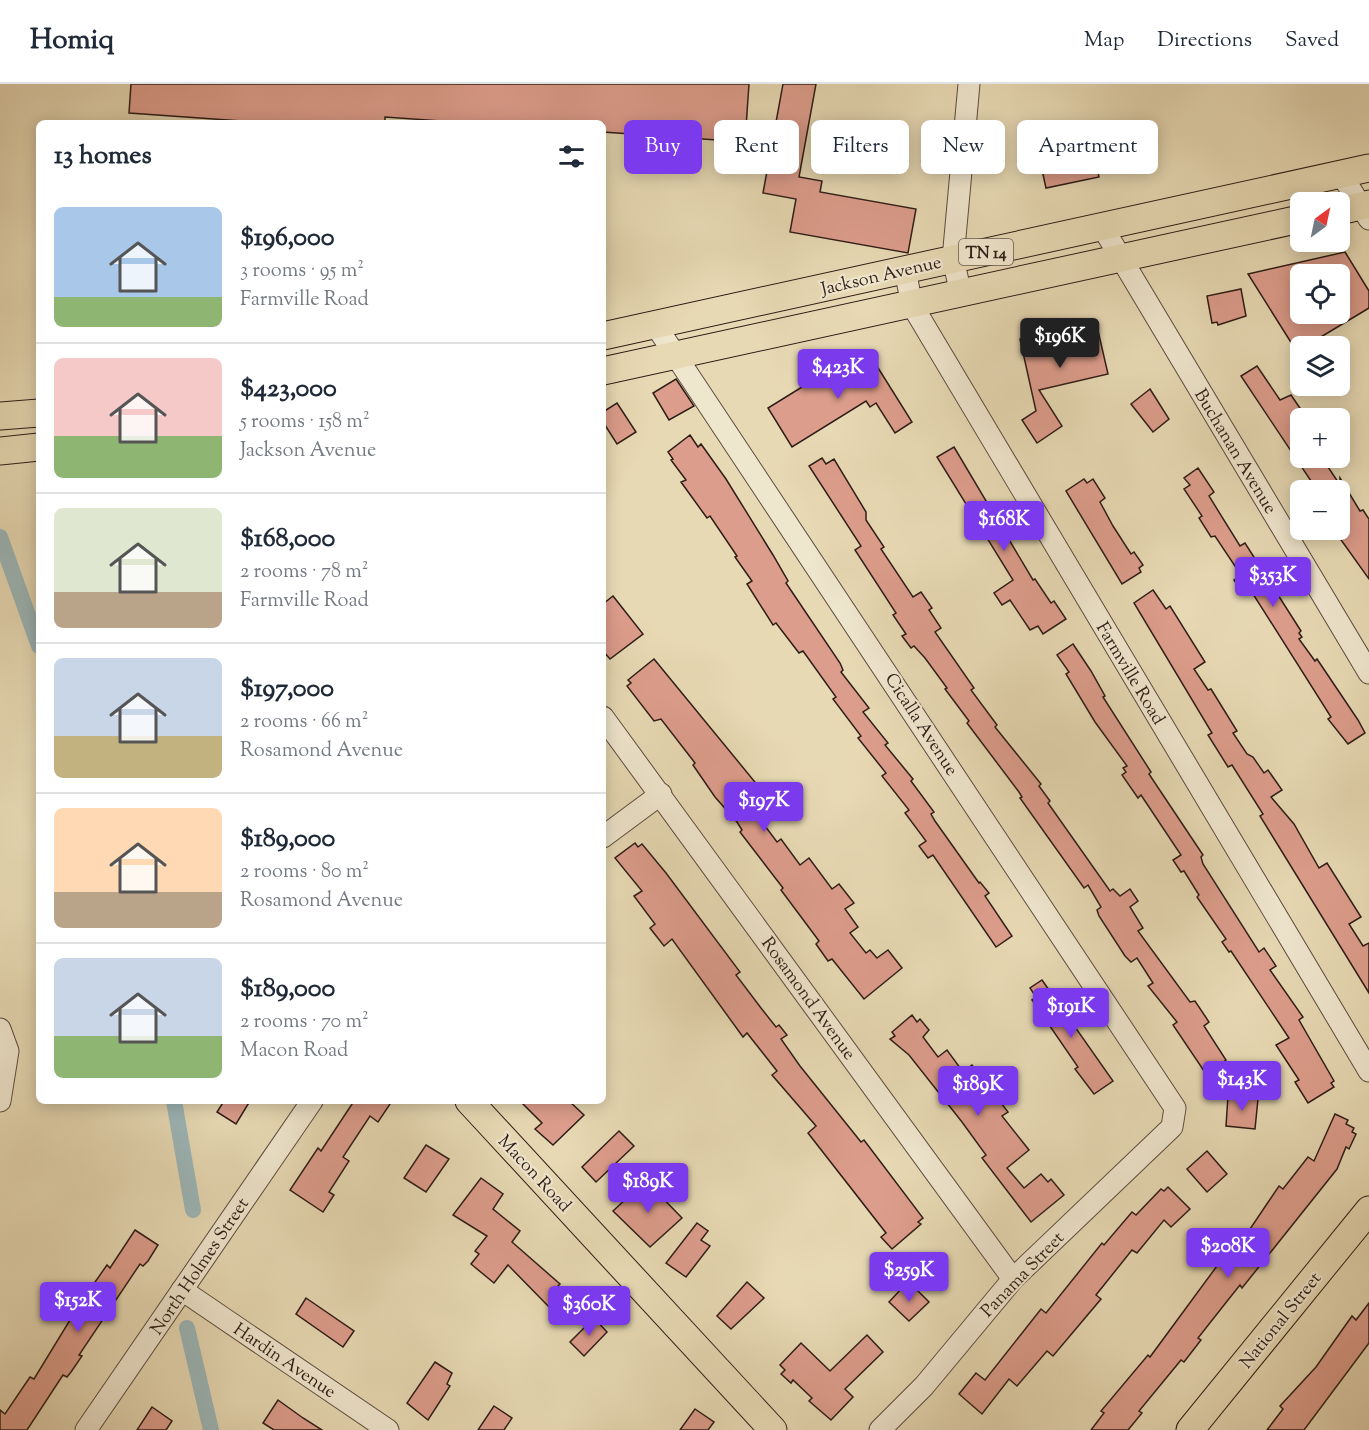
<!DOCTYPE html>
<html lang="en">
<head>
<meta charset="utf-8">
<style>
	:root { --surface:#fff; --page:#f2f2f3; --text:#1f2937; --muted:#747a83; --line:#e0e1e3; --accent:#7c3aed }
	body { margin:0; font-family:"Sorts Mill Goudy",serif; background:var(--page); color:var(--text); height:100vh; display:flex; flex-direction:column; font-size:22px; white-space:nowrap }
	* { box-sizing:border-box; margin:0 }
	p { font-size:20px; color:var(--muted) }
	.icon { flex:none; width:33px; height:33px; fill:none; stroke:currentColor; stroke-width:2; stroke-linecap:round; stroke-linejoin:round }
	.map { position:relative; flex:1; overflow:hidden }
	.sheet { position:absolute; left:36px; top:36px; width:570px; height:984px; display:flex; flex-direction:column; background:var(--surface); border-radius:9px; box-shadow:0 3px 15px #0003 }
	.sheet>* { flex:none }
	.guide { position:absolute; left:624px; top:36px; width:570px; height:54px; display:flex; gap:12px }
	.needle { width:39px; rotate:33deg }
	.controls { position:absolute; left:1290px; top:108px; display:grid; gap:12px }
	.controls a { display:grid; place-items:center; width:60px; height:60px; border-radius:9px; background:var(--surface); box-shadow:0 3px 15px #0003; font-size:30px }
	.price { position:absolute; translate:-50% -51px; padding:0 14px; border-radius:6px; background:var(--accent); color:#fff; font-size:20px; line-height:39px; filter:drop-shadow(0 2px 3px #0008) }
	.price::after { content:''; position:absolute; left:50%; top:36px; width:18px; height:14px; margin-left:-9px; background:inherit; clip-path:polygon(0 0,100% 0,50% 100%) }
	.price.active { background:#222; color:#fff }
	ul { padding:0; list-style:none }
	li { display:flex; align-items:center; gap:18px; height:150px; padding:0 18px }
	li+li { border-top:2px solid var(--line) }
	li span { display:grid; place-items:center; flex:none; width:168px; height:120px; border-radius:9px; color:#555 }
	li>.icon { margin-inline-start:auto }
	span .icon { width:72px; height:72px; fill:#fffc; stroke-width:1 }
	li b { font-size:26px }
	h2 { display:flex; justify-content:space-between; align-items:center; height:72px; padding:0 18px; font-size:26px }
	.chip { padding:0 21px; border-radius:9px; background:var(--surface); box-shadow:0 3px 15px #0003; font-size:21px; line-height:54px }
	.chip.active { background:var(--accent); color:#fff }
	header { display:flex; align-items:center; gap:36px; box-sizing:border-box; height:84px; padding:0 30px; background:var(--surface); border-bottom:2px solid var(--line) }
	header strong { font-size:28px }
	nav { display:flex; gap:33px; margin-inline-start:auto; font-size:21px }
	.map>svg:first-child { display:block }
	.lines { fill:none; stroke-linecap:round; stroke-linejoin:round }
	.canal { stroke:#9cb7b9; stroke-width:16 }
	.building { fill:#dd9d8c; stroke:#2e1d16; stroke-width:1.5; fill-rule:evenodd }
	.minor-casing { stroke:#5c4c3e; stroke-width:23 }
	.major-casing { stroke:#2e1d16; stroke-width:29 }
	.minor { stroke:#efe6ce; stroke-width:21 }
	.major { stroke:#e7d9b4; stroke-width:27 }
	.labels { text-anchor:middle; stroke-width:4.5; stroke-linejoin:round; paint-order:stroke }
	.shield { fill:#efe6ce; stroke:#68594d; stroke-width:1.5 }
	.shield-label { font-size:16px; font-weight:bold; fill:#2e1d16 }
	.street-label { font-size:18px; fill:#2e1d16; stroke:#efe6ce }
</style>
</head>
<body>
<header>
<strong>Homiq</strong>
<nav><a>Map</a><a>Directions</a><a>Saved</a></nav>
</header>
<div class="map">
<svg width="1369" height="1346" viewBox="0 0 1369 1346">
	<rect width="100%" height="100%" fill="#e7d9b4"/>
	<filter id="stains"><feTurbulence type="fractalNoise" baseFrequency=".00333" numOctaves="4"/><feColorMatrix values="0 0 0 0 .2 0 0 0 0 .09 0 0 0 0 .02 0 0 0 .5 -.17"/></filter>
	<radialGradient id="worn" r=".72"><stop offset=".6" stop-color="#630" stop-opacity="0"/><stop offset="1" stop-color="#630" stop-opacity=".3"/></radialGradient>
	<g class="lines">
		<g class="canal">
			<path d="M0,453L39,562"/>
			<path d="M174,1017L193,1126"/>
			<path d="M187,1244L211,1346"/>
		</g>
	</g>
	<g class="building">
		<path d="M131,0H749L745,58L603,48V39H470L385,33V39H271L129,29Z"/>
		<path d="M783,0H816L799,93L822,97L820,108L916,125L908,169L790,148L796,115L763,109Z"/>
		<path d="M1090,52L1099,93L1046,104L1037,63Z"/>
		<path d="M1345,168L1369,207V224L1306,262H1300L1297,268L1248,190ZM1300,190H1340V230H1300Z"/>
		<path d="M1241,205L1246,232L1218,241L1217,238L1212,239L1207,212Z"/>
		<path d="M1096,238L1108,290L1039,306L1062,342L1037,359L1022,336L1036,327L1020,255Z"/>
		<path d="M870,271L912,338L895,349L876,319L870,323L866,317L792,363L768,324L844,277Z"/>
		<path d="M1257,282L1280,316L1291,311L1306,333L1300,334V374H1322L1340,401V394L1360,427L1363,426L1369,435V495L1334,446H1340V406H1317L1241,292Z"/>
		<path d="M676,295L694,322L669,336L653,309Z"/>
		<path d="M1150,305L1169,335L1153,348L1131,320Z"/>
		<path d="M617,319L636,348L617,360L603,338V328Z"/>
		<path d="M690,351L698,363L701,360L726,395L773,471L788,497L786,499L840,579L843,586L841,588L869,624L863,628L888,659L885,661L913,695L911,697L934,728L931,730L935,737L979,799L980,798L989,809L985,812L1012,852L996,863L933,771L928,774L919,762L926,757L905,729L909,726L882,692L886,689L858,654L861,652L833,615L836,613L803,567L799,569L776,539L773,541L747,500L752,497L735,473L737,472L710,432L707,434L681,398L686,396L671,376L673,375L668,368Z"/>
		<path d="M954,363L1033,496L1035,495L1051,519L1054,517L1066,535L1043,550L1038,542L1030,546L1010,516L1002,521L994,509L1013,496L937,373Z"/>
		<path d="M822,374L826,380L834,375L866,428V436L884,463L881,465L913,513L921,508L932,524L929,526L941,544L935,548L974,604L971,606L997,641L995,643L1041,700L1039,702L1050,717L1048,719L1110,807L1113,805L1120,812L1130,805L1138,817L1130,823L1143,844L1138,847L1190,918L1195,917L1209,938L1204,942L1226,976L1206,990L1173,941L1177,938L1148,902L1153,899L1137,874L1131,878L1125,872L1099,832L1097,826L1101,823L1088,801L1084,804L1020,714L1022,713L1019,708L967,639L969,637L945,605L947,604L925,574L914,562L911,564L902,552L906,550L893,531L896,529L855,466L861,462L809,382Z"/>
		<path d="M1198,384L1214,408L1209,412L1240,462L1245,459L1301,547L1299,549L1302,553L1299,555L1315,577L1317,575L1358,636L1365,649L1348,660L1328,635L1331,633L1248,502L1241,507L1234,496L1241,491L1215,452L1211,453L1199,434L1202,432L1184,405L1190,401L1184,394Z"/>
		<path d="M1084,395L1087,399L1093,395L1105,414L1100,418L1113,442L1131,470L1134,468L1143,481L1139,484L1141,488L1122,500L1066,407Z"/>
		<path d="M1153,506L1166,525L1170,522L1205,578L1194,585L1208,606L1211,605L1237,647L1233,649L1247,670L1253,673L1264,689L1268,686L1282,706L1271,713L1294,740L1319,784L1327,779L1361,833L1349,840L1363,862L1369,859V909L1260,732L1263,730L1232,681L1228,683L1208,651L1212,649L1134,519Z"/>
		<path d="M613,512L643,550L610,575L603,567V520Z"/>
		<path d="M1073,560L1091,587L1105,612L1103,613L1151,688L1149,690L1203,771L1201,773L1203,780L1259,868L1264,864L1276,882L1270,886L1303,933L1299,936L1334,997L1331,999L1334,1003L1308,1019L1295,998L1299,996L1276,961L1289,954L1231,867L1229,868L1222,858L1226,855L1197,813L1199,811L1184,787L1181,788L1173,776L1181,771L1141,711L1138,714L1122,691L1126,688L1123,684L1127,682L1095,638L1066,590L1069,588L1057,571Z"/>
		<path d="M654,575L759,703L744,714L777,758L781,755L800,781L809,774L832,805L839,800L854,819L845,825L858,843L850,849L866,869L870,866L877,874L888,866L902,884L864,915L832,875L828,877L816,860L819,857L781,806L783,804L740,748L742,746L737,738L715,713L693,681L695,679L661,635L654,637L627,602L631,599L628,596Z"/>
		<path d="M635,759L638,763L642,760L666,789L740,888L736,891L761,924L776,943L779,941L787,951L781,955L800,982L861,1058L864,1056L923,1134L918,1138L921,1140L892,1165L881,1153L886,1149L808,1049L816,1042L772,991L777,987L747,949L743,953L672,855L664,862L650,844L655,840L634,812L642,807L615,774Z"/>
		<path d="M1042,896L1113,997L1094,1010L1075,985L1078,983L1032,916L1036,913L1030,904Z"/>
		<path d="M912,931L917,938L920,935L929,946L923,953L938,973L947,966L963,988L972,981L1008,1028L1002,1032L1029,1066L1007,1084L1024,1104L1041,1090L1048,1098L1051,1095L1064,1111L1031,1138L982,1074L986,1071L962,1038L909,971L890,955L895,952L892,948Z"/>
		<path d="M1228,1012L1258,1015L1255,1045L1226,1042Z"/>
		<path d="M224,1017H250L236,1040L217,1028Z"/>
		<path d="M354,1017H392L378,1038L370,1032L343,1073L349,1077L329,1108L334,1111L323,1128L290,1106L318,1064L321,1067Z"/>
		<path d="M520,1017H569L584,1031L553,1061L535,1045L542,1039Z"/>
		<path d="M1335,1030L1348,1036L1346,1040L1354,1044L1352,1048L1356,1050L1349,1065L1346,1063L1337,1085L1242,1204L1240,1201L1228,1216L1198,1254L1201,1256L1184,1278L1181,1276L1139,1327L1142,1329L1128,1346H1091L1104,1329L1101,1327L1148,1271L1150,1273L1228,1167L1231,1170L1233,1167L1242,1176L1256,1162L1246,1151L1279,1102L1283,1105L1308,1073L1314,1077Z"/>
		<path d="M619,1047L634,1062L596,1098L582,1083Z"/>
		<path d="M426,1061L449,1075L426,1108L404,1094Z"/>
		<path d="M1207,1067L1227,1090L1207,1108L1187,1085Z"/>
		<path d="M481,1094L503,1110L493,1125L520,1147L512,1158L560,1200L557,1203L564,1210L550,1224L508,1181L494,1199L471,1180L479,1170L475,1167L487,1152L453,1131Z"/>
		<path d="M643,1099L646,1102L649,1100L682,1134L650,1163L613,1127Z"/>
		<path d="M1168,1103L1190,1125L1171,1143L1164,1136L1137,1169L1132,1166L1096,1211L1101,1215L1053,1272L1047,1267L1017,1302L1009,1295L982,1330L959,1310L976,1289L985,1296L1041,1225L1046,1229L1102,1159L1104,1161L1132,1128L1136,1131L1161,1105L1164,1107Z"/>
		<path d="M697,1139L708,1147L701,1156L710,1162L686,1193L666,1179Z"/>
		<path d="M135,1146L158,1161L148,1177L143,1182L140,1180L79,1271L82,1272L71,1288L67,1293L63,1291L27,1346H0V1326L5,1330L30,1293L34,1295L81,1218L107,1181L110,1184Z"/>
		<path d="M747,1198L764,1214L731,1245L717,1232Z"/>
		<path d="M903,1203L908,1208L914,1203L929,1218L909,1237L889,1218Z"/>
		<path d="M306,1214L354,1247L343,1263L296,1230Z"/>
		<path d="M1369,1219V1259L1304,1346H1267L1283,1325L1280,1322L1316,1283L1352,1232L1356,1236Z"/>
		<path d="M594,1234L607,1248L584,1272L570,1258Z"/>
		<path d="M867,1251L883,1268L845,1305L853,1313L831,1336L809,1317L812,1314L793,1296L791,1299L781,1290L785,1286L780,1281L801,1259L830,1287Z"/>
		<path d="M435,1278L452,1289L447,1300L450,1302L428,1336L407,1319Z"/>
		<path d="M278,1316L303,1334L322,1346H274L263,1339Z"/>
		<path d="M494,1322L512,1334L504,1346H478Z"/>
		<path d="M152,1323L172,1337L166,1346H137Z"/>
		<path d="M695,1325L714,1338L708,1346H680Z"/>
	</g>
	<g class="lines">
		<g class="minor-casing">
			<g id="minor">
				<path d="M1341,90L1369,135"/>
				<path d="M1103,144L1369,589"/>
				<path d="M905,186L912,221L1369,987"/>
				<path d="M961,210L953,175L969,0"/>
				<path d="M656,242L1175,1024L1172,1043L1013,1195L924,1302L880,1346"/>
				<path d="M603,633L1013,1195"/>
				<path d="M603,753L661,710"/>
				<path d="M0,945L8,967L0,1017"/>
				<path d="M182,1206L388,1346"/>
				<path d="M86,1346L312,1017"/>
			</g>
		</g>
		<g class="major-casing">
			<g id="major">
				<path d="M1340,127L1369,120"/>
				<path d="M603,252L1369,84"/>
				<path d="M603,287L1300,135"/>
				<path d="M0,332L39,329"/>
				<path d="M0,367L39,363"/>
				<path d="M469,1017L773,1346"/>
				<path d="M1190,1346L1369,1126"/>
			</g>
		</g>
		<use href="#minor" class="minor"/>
		<use href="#major" class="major"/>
	</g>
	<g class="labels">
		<rect class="shield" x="959" y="155" width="54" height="26" rx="4.5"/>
		<g class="shield-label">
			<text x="986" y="174">TN 14</text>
		</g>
		<g class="street-label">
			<text transform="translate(881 191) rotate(-13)" y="6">Jackson Avenue</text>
			<text transform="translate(1236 367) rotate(59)" y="6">Buchanan Avenue</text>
			<text transform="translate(1131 589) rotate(59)" y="6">Farmville Road</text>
			<text transform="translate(922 640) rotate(57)" y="6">Cicalla Avenue</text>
			<text transform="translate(809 914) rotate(54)" y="6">Rosamond Avenue</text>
			<text transform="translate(535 1089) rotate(47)" y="6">Macon Road</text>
			<text transform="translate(199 1182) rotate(-56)" y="6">North Holmes Street</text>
			<text transform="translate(1022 1190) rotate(-46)" y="6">Panama Street</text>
			<text transform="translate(1280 1236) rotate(-51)" y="6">National Street</text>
			<text transform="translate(285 1276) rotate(34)" y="6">Hardin Avenue</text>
		</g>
	</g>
	<rect width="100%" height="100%" filter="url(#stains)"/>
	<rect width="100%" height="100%" fill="url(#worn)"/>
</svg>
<div class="controls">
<a><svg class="needle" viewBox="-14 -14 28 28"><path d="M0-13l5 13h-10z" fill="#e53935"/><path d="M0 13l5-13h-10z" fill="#747a83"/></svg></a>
<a><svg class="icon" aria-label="locate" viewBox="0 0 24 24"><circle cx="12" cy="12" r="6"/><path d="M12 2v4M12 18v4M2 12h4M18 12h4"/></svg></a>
<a><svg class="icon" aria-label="layers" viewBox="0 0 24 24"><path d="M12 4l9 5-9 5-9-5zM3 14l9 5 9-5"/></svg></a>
<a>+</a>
<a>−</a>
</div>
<b class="price active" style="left:1060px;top:285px">$196K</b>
<b class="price" style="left:838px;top:316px">$423K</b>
<b class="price" style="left:1004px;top:468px">$168K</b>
<b class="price" style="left:1273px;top:524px">$353K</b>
<b class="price" style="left:764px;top:749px">$197K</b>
<b class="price" style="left:1071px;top:955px">$191K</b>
<b class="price" style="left:1242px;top:1028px">$143K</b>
<b class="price" style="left:978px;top:1033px">$189K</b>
<b class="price" style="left:648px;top:1130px">$189K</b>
<b class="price" style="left:1228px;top:1195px">$208K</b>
<b class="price" style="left:909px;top:1219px">$259K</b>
<b class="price" style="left:78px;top:1249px">$152K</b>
<b class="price" style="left:589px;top:1253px">$360K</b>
<div class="guide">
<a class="chip active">Buy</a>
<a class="chip">Rent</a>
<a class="chip">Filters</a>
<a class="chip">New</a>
<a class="chip">Apartment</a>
</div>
<section class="sheet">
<h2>13 homes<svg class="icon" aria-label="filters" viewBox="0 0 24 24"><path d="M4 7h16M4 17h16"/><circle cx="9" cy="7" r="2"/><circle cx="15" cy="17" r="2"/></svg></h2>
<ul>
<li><span style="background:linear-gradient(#a9c7e8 75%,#8fb573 0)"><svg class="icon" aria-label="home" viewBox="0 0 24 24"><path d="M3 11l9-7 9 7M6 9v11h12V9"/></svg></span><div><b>$196,000</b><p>3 rooms · 95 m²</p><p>Farmville Road</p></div></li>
<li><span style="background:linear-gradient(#f6c9c9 65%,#8fb573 0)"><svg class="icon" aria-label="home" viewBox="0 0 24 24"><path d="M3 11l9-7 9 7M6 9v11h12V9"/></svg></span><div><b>$423,000</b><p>5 rooms · 158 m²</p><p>Jackson Avenue</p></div></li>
<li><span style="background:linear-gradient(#dfe7d0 70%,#b9a48a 0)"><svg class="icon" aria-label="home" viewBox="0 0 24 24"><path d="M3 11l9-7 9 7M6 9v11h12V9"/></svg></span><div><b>$168,000</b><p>2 rooms · 78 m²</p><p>Farmville Road</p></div></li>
<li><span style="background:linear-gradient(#c9d6e8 65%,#c2b280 0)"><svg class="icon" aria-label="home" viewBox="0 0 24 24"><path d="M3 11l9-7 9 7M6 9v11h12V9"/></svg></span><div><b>$197,000</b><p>2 rooms · 66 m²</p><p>Rosamond Avenue</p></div></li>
<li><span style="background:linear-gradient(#ffd9b3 70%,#b9a48a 0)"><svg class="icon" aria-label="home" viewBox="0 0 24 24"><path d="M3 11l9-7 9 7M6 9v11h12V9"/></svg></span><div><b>$189,000</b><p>2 rooms · 80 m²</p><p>Rosamond Avenue</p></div></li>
<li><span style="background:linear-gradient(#c9d6e8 65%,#8fb573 0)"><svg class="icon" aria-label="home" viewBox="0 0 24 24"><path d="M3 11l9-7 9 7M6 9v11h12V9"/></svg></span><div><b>$189,000</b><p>2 rooms · 70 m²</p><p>Macon Road</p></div></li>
</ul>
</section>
</div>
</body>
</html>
